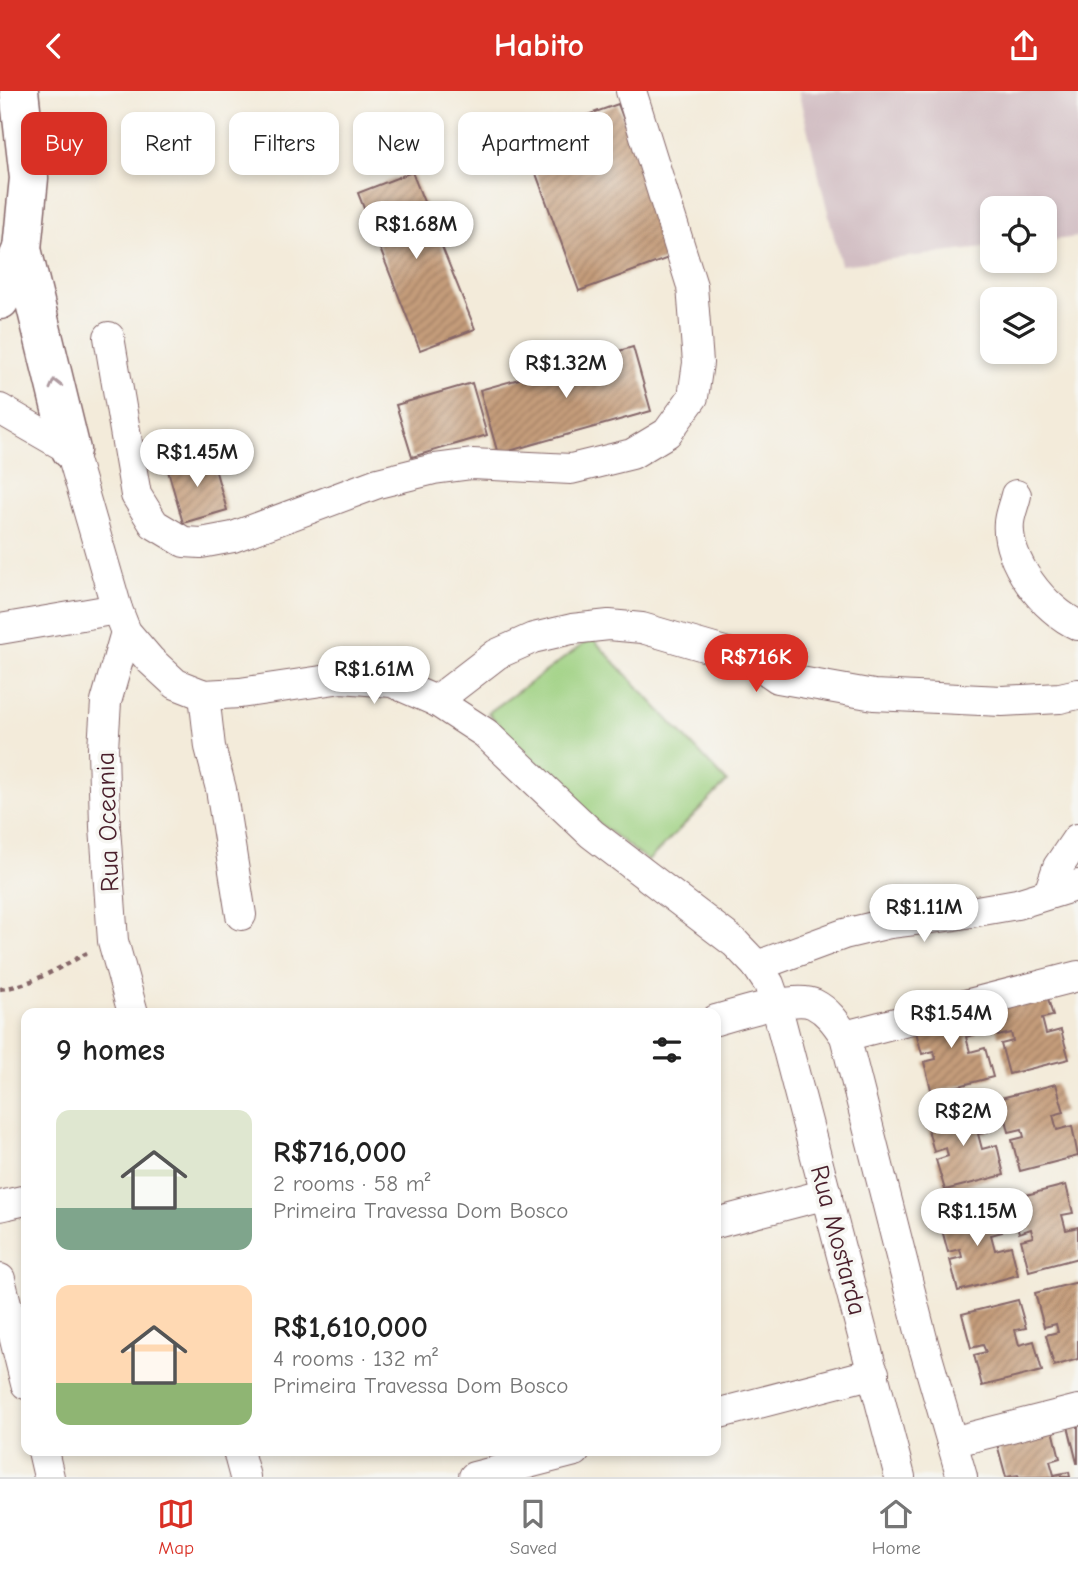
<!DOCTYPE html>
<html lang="en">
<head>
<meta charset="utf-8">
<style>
	:root { --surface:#fff; --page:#f6f6f6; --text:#222; --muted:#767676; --line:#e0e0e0; --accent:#d93025 }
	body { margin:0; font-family:"Comic Neue",sans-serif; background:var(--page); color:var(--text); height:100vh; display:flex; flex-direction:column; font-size:26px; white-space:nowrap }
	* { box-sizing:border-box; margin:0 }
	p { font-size:23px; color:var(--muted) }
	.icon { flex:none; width:38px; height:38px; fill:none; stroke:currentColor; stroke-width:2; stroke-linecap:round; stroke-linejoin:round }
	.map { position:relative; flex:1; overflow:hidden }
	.sheet { position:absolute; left:21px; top:917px; width:700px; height:448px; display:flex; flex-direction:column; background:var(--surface); border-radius:14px; box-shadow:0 4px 10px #0003 }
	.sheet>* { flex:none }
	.hud { position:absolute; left:21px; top:21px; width:700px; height:63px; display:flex; gap:14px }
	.controls { position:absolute; left:980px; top:105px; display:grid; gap:14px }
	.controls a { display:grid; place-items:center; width:77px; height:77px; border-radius:14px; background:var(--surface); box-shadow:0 4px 10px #0003; font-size:35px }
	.price { position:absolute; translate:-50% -60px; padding:0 16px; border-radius:24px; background:#fff; color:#222; font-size:23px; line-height:46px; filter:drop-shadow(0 2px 4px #0008) }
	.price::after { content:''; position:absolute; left:50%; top:42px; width:21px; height:16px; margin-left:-10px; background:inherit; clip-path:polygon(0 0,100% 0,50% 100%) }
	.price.selected { background:var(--accent); color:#fff }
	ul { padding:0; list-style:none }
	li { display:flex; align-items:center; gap:21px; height:175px; padding:0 35px }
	li span { display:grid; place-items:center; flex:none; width:196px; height:140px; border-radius:14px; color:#555 }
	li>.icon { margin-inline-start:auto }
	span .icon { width:84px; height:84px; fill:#fffc; stroke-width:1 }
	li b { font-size:30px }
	h2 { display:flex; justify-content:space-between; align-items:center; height:84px; padding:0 35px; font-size:30px }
	.tag { padding:0 24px; border-radius:14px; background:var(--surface); box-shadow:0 4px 10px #0003; font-size:24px; line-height:63px }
	.tag.selected { background:var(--accent); color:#fff }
	header { display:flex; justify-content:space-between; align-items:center; height:91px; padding:0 35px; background:var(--accent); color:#fff; font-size:32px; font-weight:700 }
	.menu { display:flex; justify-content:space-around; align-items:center; height:98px; border-top:2px solid var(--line); background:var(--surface); font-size:19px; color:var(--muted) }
	.menu a { display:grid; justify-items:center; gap:4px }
	.menu .selected { color:var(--accent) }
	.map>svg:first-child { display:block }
	.industrial { fill:#d2bec3 }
	.park { fill:#9dd080; stroke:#747856; stroke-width:2 }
	.building { fill:url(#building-hatch) }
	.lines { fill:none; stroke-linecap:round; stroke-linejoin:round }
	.minor-casing { stroke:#856668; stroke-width:32 }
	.highway-casing { stroke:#856668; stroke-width:41 }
	.path { stroke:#856668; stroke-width:4.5; stroke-dasharray:5 5; stroke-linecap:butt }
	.minor { stroke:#fff; stroke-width:30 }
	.highway { stroke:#fff; stroke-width:38 }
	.oneway { stroke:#ae9aa0 }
	.labels { text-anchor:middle; stroke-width:7; stroke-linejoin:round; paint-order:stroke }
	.street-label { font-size:26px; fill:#4a1f2b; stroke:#f6f6f2 }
</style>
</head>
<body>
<header><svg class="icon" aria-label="back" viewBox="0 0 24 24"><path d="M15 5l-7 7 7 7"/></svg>Habito<svg class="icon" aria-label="share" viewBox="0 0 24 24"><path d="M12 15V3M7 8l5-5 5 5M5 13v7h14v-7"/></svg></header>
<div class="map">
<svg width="1078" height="1386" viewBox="0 0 1078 1386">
	<defs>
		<pattern id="building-hatch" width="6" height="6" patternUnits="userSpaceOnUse" patternTransform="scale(1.75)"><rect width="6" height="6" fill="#c49c7a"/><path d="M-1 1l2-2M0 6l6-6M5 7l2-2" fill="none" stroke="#a17f64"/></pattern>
	</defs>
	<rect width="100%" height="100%" fill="#f6f6f2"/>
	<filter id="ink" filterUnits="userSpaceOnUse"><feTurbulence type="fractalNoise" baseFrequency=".0143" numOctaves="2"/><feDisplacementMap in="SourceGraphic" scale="14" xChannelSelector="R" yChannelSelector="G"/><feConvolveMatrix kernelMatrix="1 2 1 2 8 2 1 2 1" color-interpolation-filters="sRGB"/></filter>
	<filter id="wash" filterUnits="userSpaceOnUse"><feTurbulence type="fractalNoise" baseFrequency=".00686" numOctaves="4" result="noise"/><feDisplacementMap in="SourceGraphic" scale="28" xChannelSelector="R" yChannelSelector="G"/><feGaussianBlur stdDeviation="1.57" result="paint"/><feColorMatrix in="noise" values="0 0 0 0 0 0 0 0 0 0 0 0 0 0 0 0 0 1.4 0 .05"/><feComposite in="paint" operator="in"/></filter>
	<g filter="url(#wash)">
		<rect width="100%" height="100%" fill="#f3ebda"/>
		<path class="industrial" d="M798,0H1078V146L1045,150V117H992V156L841,174Z"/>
		<path class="park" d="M592,547L727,691L648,770L585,722L488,622Z"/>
		<g id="blocks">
			<g class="building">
				<path d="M618,13L674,165L579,200L523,47Z"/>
				<path d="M412,81L475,238L420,259L358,102Z"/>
				<path d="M633,256L651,320L498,363L480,299Z"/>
				<path d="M472,292L487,344L412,366L396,314Z"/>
				<path d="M211,364L227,419L183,432L167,376Z"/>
				<path d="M1045,897L1053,925L1042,927L1046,943L1061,939L1069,968L1009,983L1001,953L1013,950L1011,942L998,945L990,911Z"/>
				<path d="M969,915L976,943L966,946L970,961L985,957L993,986L932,1002L924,971L936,968L934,960L922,963L913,930Z"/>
				<path d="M1056,993L1064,1021L1053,1024L1057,1039L1072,1035L1078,1065L1020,1080L1012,1049L1024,1046L1022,1038L1009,1041L1001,1007Z"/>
				<path d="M981,1013L988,1041L978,1043L982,1058L997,1054L1004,1084L945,1099L936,1069L948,1065L946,1057L934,1061L925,1027Z"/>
				<path d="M1066,1094L1073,1122L1062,1124L1066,1139L1078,1136V1167L1029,1180L1021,1149L1033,1146L1031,1138L1019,1142L1010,1108Z"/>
				<path d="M995,1114L1002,1141L991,1144L995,1159L1011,1155L1018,1184L958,1200L950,1169L962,1166L960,1158L948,1161L939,1128Z"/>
				<path d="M1078,1191V1268L1054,1275L1046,1244L1058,1241L1056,1233L1044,1236L1035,1202Z"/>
				<path d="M1018,1209L1026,1237L1015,1239L1019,1254L1034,1250L1042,1280L982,1295L974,1264L986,1261L983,1254L971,1257L962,1223Z"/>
				<path d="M1078,1332V1372H1077L1068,1335Z"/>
				<path d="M1053,1339L1060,1367L1050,1370L1054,1384L1069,1381L1070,1386H1019L1018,1384L1006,1386L997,1353Z"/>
			</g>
		</g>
	</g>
	<g filter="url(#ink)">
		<use href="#blocks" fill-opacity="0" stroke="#856668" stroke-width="2"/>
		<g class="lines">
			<g class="minor-casing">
				<g id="minor">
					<path d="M109,246L136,404L154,433L184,451L201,452L233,446L378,392L434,378L472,373L571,378L632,363L667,342L693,306L698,272L692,195L631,0"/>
					<path d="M0,318L71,359L117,518L126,541L150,569L176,593L204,604L240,602L342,587L392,591L436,610L485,642L592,743L735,852L757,875L769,893L776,913L900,1386"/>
					<path d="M1016,404C1014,413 1010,422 1009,431C1005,469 1045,520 1078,534"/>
					<path d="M0,538L117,518"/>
					<path d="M126,541L106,611L103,657L105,736L113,850L133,922"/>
					<path d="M204,604L210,656L221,698L241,824"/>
					<path d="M436,610L497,563L533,547L572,538L609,534L642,537L752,569L778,587L874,604L1002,610L1060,607L1078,603"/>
					<path d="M1049,802L1058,776L1077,748"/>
					<path d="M757,875L844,843L890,832L954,824L1017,813L1078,794"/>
					<path d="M716,929C737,923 796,904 814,913C828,920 836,932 845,945L923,1252L962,1386"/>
					<path d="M845,945L1078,885"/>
					<path d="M0,1115L26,1109"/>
					<path d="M716,1132L827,1103"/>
					<path d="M0,1188L26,1293"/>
					<path d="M716,1323L874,1282"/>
					<path d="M952,1351L1078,1319"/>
					<path d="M43,1360L49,1386"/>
					<path d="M238,1360L245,1386"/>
					<path d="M474,1386L575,1360"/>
				</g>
			</g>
			<g class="highway-casing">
				<g id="highway">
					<path d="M22,158L71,359"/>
					<path d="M0,209L22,158L29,87L19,0"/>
				</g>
			</g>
			<path class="path" d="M0,898C31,895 62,875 89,861"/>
			<use href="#minor" class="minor"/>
			<use href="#highway" class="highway"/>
		</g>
		<defs><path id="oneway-chevron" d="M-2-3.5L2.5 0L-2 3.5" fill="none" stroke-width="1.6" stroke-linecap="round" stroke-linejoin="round" transform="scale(1.75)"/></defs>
		<use class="oneway" href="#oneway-chevron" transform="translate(55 293) rotate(-104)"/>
	</g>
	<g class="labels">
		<g class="street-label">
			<text transform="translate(107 731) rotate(-92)" y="9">Rua Oceania</text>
			<text transform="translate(839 1149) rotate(75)" y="9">Rua Mostarda</text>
		</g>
	</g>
</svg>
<div class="controls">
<a><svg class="icon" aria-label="locate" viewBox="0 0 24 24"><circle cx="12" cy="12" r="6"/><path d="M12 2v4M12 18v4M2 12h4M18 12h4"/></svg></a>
<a><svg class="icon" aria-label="layers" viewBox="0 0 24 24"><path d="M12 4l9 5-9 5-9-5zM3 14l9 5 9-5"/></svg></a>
</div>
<b class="price" style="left:416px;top:170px">R$1.68M</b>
<b class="price" style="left:566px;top:309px">R$1.32M</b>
<b class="price" style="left:197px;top:398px">R$1.45M</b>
<b class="price selected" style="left:756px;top:603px">R$716K</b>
<b class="price" style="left:374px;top:615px">R$1.61M</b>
<b class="price" style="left:924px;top:853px">R$1.11M</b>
<b class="price" style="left:951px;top:959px">R$1.54M</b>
<b class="price" style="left:963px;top:1057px">R$2M</b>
<b class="price" style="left:977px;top:1157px">R$1.15M</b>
<div class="hud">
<a class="tag selected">Buy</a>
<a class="tag">Rent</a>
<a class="tag">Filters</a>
<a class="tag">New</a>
<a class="tag">Apartment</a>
</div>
<section class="sheet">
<h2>9 homes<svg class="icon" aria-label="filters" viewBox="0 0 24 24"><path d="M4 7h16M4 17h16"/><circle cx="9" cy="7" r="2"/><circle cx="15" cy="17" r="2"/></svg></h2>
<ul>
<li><span style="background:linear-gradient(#dfe7d0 70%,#7fa58c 0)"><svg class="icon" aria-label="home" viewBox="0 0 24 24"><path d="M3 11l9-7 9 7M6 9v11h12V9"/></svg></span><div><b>R$716,000</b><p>2 rooms · 58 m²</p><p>Primeira Travessa Dom Bosco</p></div></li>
<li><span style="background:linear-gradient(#ffd9b3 70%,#8fb573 0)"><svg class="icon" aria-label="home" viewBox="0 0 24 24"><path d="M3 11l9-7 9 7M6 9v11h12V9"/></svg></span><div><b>R$1,610,000</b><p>4 rooms · 132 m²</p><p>Primeira Travessa Dom Bosco</p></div></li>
</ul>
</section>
</div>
<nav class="menu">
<a class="selected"><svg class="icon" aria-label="map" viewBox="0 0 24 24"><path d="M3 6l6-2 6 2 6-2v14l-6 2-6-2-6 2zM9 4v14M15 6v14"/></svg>Map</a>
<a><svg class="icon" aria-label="saved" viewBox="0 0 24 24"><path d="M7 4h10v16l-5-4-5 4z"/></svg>Saved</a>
<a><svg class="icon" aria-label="home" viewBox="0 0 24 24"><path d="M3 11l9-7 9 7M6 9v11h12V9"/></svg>Home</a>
</nav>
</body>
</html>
